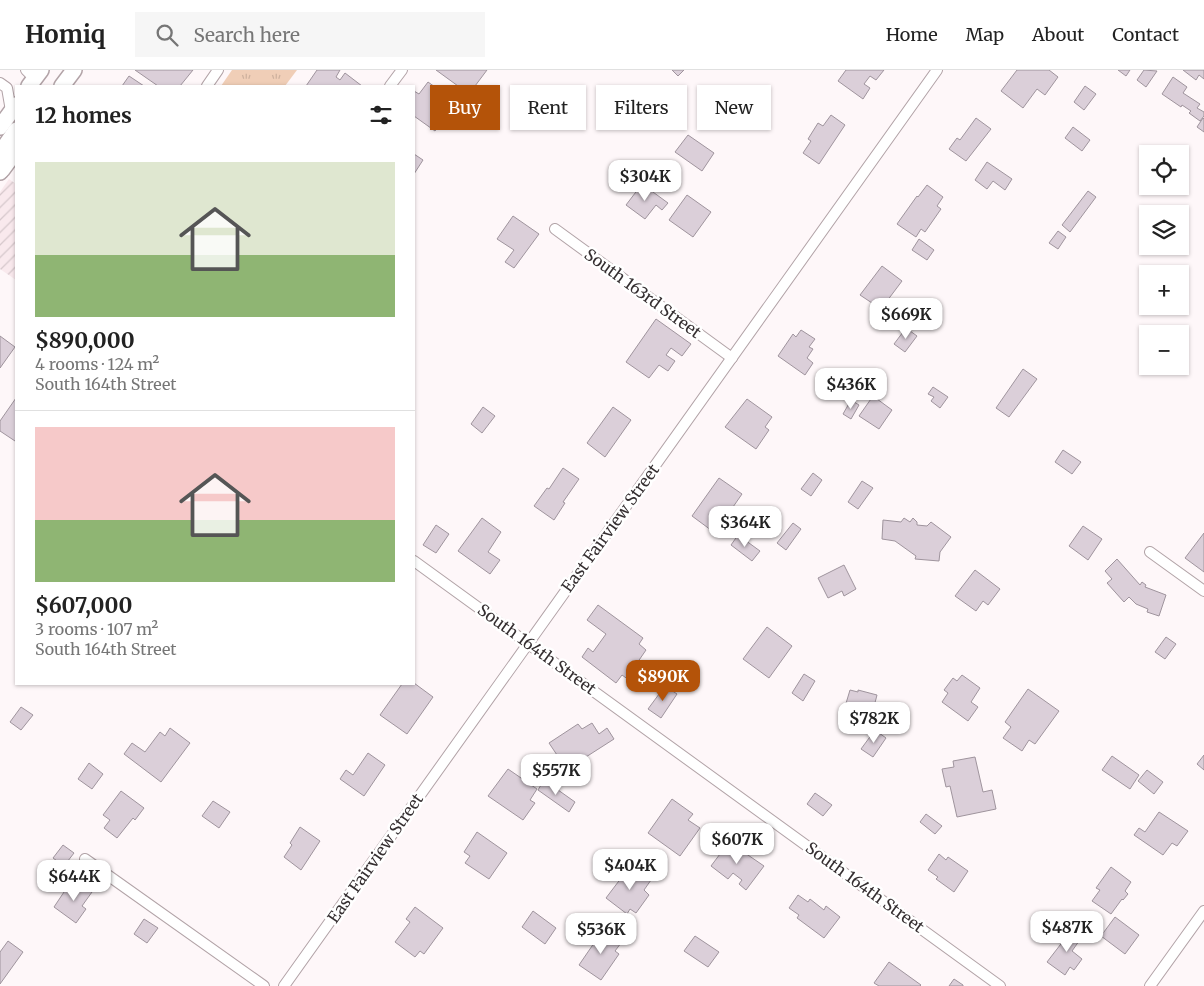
<!DOCTYPE html>
<html lang="en">
<head>
<meta charset="utf-8">
<style>
	:root { --surface:#fff; --page:#f6f6f6; --text:#222; --muted:#767676; --line:#e0e0e0; --accent:#b45309 }
	body { margin:0; font-family:Merriweather,serif; background:var(--page); color:var(--text); height:100vh; display:flex; flex-direction:column; font-size:19px; white-space:nowrap }
	* { box-sizing:border-box; margin:0 }
	p { font-size:16px; color:var(--muted) }
	.icon { flex:none; width:28px; height:28px; fill:none; stroke:currentColor; stroke-width:2; stroke-linecap:round; stroke-linejoin:round }
	.map { position:relative; flex:1; overflow:hidden }
	.details { position:absolute; left:15px; top:15px; width:400px; height:600px; display:flex; flex-direction:column; background:var(--surface); border-radius:0px; box-shadow:0 1px 4px #0004 }
	.details>* { flex:none }
	.hud { position:absolute; left:430px; top:15px; width:475px; height:45px; display:flex; gap:10px }
	.controls { position:absolute; left:1139px; top:75px; display:grid; gap:10px }
	.controls a { display:grid; place-items:center; width:50px; height:50px; border-radius:0px; background:var(--surface); box-shadow:0 1px 4px #0004; font-size:25px }
	.price { position:absolute; translate:-50% -42px; padding:0 11px; border-radius:10px; background:#fff; color:#222; font-size:16px; line-height:32px; filter:drop-shadow(0 1px 2px #0008) }
	.price::after { content:''; position:absolute; left:50%; top:30px; width:15px; height:11px; margin-left:-8px; background:inherit; clip-path:polygon(0 0,100% 0,50% 100%) }
	.price.current { background:var(--accent); color:#fff }
	ul { padding:0; list-style:none }
	li { display:grid; align-content:center; gap:10px; height:265px; padding:0 20px }
	li+li { border-top:1px solid var(--line) }
	li span { display:grid; place-items:center; height:155px; border-radius:0px; color:#555 }
	li>.icon { margin-inline-start:auto }
	span .icon { width:90px; height:90px; fill:#fffc; stroke-width:1 }
	li b { font-size:21px }
	h2 { display:flex; justify-content:space-between; align-items:center; height:60px; padding:0 20px; font-size:21px }
	.chip { padding:0 18px; border-radius:0px; background:var(--surface); box-shadow:0 1px 4px #0004; font-size:18px; line-height:45px }
	.chip.current { background:var(--accent); color:#fff }
	header { display:flex; align-items:center; gap:30px; box-sizing:border-box; height:70px; padding:0 25px; background:var(--surface); border-bottom:1px solid var(--line) }
	header strong { font-size:24px }
	nav { display:flex; gap:28px; margin-inline-start:auto; font-size:18px }
	.search { width:350px; height:45px; background:var(--page); display:flex; align-items:center; gap:12px; box-sizing:border-box; padding:0 18px; border-radius:0px; color:var(--muted); font-size:19px }
	.map>svg:first-child { display:block }
	.industrial { fill:url(#industrial-furrows) }
	.park { fill:url(#park-tufts) }
	.building { fill:#dbcfd9; stroke:#9f949d }
	.lines { fill:none; stroke-linecap:round; stroke-linejoin:round }
	.street-casing { stroke:#b2a3a7; stroke-width:12 }
	.secondary-casing { stroke:#b2a3a7; stroke-width:18 }
	.street { stroke:#fff; stroke-width:10 }
	.secondary { stroke:#fff; stroke-width:15 }
	.labels { text-anchor:middle; stroke-width:5; stroke-linejoin:round; paint-order:stroke }
	.street-label { font-size:16px; fill:#352f31; stroke:#fff }
</style>
</head>
<body>
<header>
<strong>Homiq</strong>
<div class="search"><svg class="icon" aria-label="search" viewBox="0 0 24 24"><circle cx="10" cy="10" r="6"/><path d="M15 15l6 6"/></svg>Search here</div>
<nav><a>Home</a><a>Map</a><a>About</a><a>Contact</a></nav>
</header>
<div class="map">
<svg width="1204" height="916" viewBox="0 0 1204 916">
	<defs>
		<pattern id="industrial-furrows" width="10" height="10" patternUnits="userSpaceOnUse" patternTransform="scale(1.25)"><rect width="10" height="10" fill="#f9e9ed"/><path d="M-1 1l2-2M0 10L10 0M9 11l2-2" fill="none" stroke="#d6c8cc"/></pattern>
		<pattern id="park-tufts" width="24" height="20" patternUnits="userSpaceOnUse" patternTransform="scale(1.25)"><rect width="24" height="20" fill="#f0ceb7"/><path d="M3 7l-1-3M5 7V3M7 7l1-3M15 17l-1-3M17 17v-4M19 17l1-3" fill="none" stroke="#ceb19e"/></pattern>
	</defs>
	<rect width="100%" height="100%" fill="#fef7f9"/>
	<path class="industrial" d="M9,109L16,114V210L0,199V122Z"/>
	<path class="park" d="M232,0H297L285,16H221Z"/>
	<g class="building">
		<path d="M135,0H193L180,16H158Z"/>
		<path d="M317,0H340L336,7L340,10L345,3L362,16H306Z"/>
		<path d="M436,0H487L469,24Z"/>
		<path d="M672,0H684L678,6Z"/>
		<path d="M846,0H884L876,10L870,6L864,14L870,18L863,29L838,11Z"/>
		<path d="M1017,0H1049L1058,7L1045,25L1037,19L1023,38L1001,21Z"/>
		<path d="M1118,0H1130L1126,6Z"/>
		<path d="M1144,0L1157,1L1146,17L1137,10Z"/>
		<path d="M1183,0H1204V9L1199,5L1196,10Z"/>
		<path d="M129,6L144,16H122Z"/>
		<path d="M1173,7L1187,17L1183,23L1200,34L1197,38L1204,42V46L1200,51L1189,43L1191,41L1182,35L1181,37L1162,24Z"/>
		<path d="M428,12L456,32L435,61L414,46V21L419,24Z"/>
		<path d="M1085,16L1096,24L1084,40L1074,32Z"/>
		<path d="M831,45L845,55L819,94L803,83L811,71L808,69L818,53L823,56Z"/>
		<path d="M976,48L991,59L966,91L949,79L957,68L960,70Z"/>
		<path d="M1203,48L1204,49V62L1197,57Z"/>
		<path d="M1073,57L1090,70L1082,81L1065,68Z"/>
		<path d="M688,65L714,83L702,101L675,82Z"/>
		<path d="M414,84L423,90L414,104Z"/>
		<path d="M987,92L1012,109L1005,120L993,111L987,119L975,110Z"/>
		<path d="M642,114L668,133L662,140L656,135L645,149L626,135Z"/>
		<path d="M927,115L943,127L937,136L941,139L925,162L921,159L916,167L897,154L917,126L918,127Z"/>
		<path d="M1088,121L1096,127L1070,162L1062,155Z"/>
		<path d="M687,125L711,142L693,167L669,150Z"/>
		<path d="M513,146L539,164L514,198L505,192L514,180L497,169Z"/>
		<path d="M1058,161L1066,167L1058,179L1049,173Z"/>
		<path d="M919,169L934,180L927,190L912,180Z"/>
		<path d="M882,196L902,211L887,231L884,229L878,237L860,225Z"/>
		<path d="M656,249L691,274L682,286L671,278L666,285L675,291L668,301L659,295L649,308L626,292Z"/>
		<path d="M906,258L917,266L905,282L894,274Z"/>
		<path d="M801,260L815,269L809,277L813,279L807,288L813,293L805,305L778,286L793,264L796,267Z"/>
		<path d="M0,266L15,277L0,298Z"/>
		<path d="M1023,299L1037,309L1009,347L996,338Z"/>
		<path d="M933,317L948,327L940,338L931,331L934,327L928,324Z"/>
		<path d="M873,326L892,340L879,359L859,346Z"/>
		<path d="M16,328V369L15,371L0,361V351Z"/>
		<path d="M747,329L772,347L765,357L769,360L756,379L725,357Z"/>
		<path d="M851,330L859,335L851,349L843,344Z"/>
		<path d="M483,337L495,346L482,363L471,354Z"/>
		<path d="M613,337L631,350L605,387L587,373Z"/>
		<path d="M1063,380L1081,392L1072,404L1055,392Z"/>
		<path d="M563,398L579,409L563,432L565,433L554,450L534,436L547,418L549,419Z"/>
		<path d="M813,403L822,410L811,426L801,419Z"/>
		<path d="M719,408L742,424L715,463L692,446Z"/>
		<path d="M862,411L873,418L858,439L848,432Z"/>
		<path d="M482,448L501,462L488,482L500,490L490,504L458,481Z"/>
		<path d="M904,448L910,452L913,448L917,452V455L927,456L931,452L951,467L940,482L939,491L915,489L916,486L895,471L882,469L883,450L901,452Z"/>
		<path d="M793,453L801,459L786,480L777,473Z"/>
		<path d="M436,455L449,464L436,483L423,475Z"/>
		<path d="M1083,456L1102,469L1088,490L1069,476Z"/>
		<path d="M1204,463V502L1185,488Z"/>
		<path d="M738,465L760,481L752,491L731,475Z"/>
		<path d="M1117,489L1140,515L1142,512L1146,515L1145,517L1166,525L1159,546L1147,542L1148,539L1136,534L1129,527L1124,532L1107,513L1112,509L1105,501Z"/>
		<path d="M844,495L856,519L844,526L842,521L828,528L818,508Z"/>
		<path d="M975,500L1000,519L988,535L983,531L976,541L955,526Z"/>
		<path d="M598,535L643,568L639,574L646,580L635,596L638,598L629,610L622,605L616,613L582,587L588,578L593,582L606,564L587,550Z"/>
		<path d="M767,557L792,576L769,608L743,589Z"/>
		<path d="M1166,567L1176,574L1165,589L1155,582Z"/>
		<path d="M804,604L815,611L803,631L792,623Z"/>
		<path d="M962,605L980,618L971,632L978,637L968,651L942,632L948,623L944,620L953,608L957,611Z"/>
		<path d="M414,613L433,627L407,664L380,645L402,614Z"/>
		<path d="M665,616L677,624L661,648L648,639Z"/>
		<path d="M1028,619L1059,641L1035,674L1029,670L1022,681L1003,668L1011,657L1005,652Z"/>
		<path d="M850,620L858,622V620L877,625L871,648L844,640Z"/>
		<path d="M21,637L33,645L21,660L10,652Z"/>
		<path d="M592,653L599,664L607,658L614,669L575,694L569,686L561,691L549,673L578,654L582,659Z"/>
		<path d="M170,658L190,673L161,712L124,684L132,673L145,682L160,662L165,666Z"/>
		<path d="M875,660L886,668L873,687L861,679Z"/>
		<path d="M368,683L385,695L364,726L340,709L346,700L353,705Z"/>
		<path d="M1204,685V700L1197,694Z"/>
		<path d="M1112,686L1139,705L1130,719L1102,700Z"/>
		<path d="M975,687L983,722L992,720L996,739L957,747L950,716L946,717L942,699L954,697L953,691Z"/>
		<path d="M89,693L103,704L92,719L78,709Z"/>
		<path d="M508,699L537,719L530,730L535,733L523,750L488,726Z"/>
		<path d="M1147,700L1163,712L1154,724L1138,711Z"/>
		<path d="M544,710L575,732L569,742L538,720Z"/>
		<path d="M121,721L144,738L135,750L133,748L117,768L104,758L110,750L103,745Z"/>
		<path d="M815,723L832,735L823,746L807,734Z"/>
		<path d="M672,729L693,744L688,750L700,758L680,786L648,763Z"/>
		<path d="M213,731L230,742L219,758L202,746Z"/>
		<path d="M1159,742L1188,761L1177,776L1172,773L1163,785L1134,765L1139,758L1145,762Z"/>
		<path d="M926,744L942,756L935,764L920,752Z"/>
		<path d="M300,757L320,771L301,800L284,787L292,775L290,773Z"/>
		<path d="M477,762L507,783L489,809L465,793L470,786L464,782Z"/>
		<path d="M729,772L764,796L746,820L739,814L742,810L733,803L728,809L711,796Z"/>
		<path d="M63,775L74,783L64,796L53,788Z"/>
		<path d="M939,784L946,790L948,787L968,801L954,822L936,809L938,807L928,800Z"/>
		<path d="M631,795L651,810L644,820L649,825L636,843L630,839L627,844L606,828Z"/>
		<path d="M1111,797L1131,812L1125,821L1128,824L1123,830L1122,829L1111,844L1092,831L1100,820L1096,818Z"/>
		<path d="M79,812L92,822L82,836L86,839L76,853L54,837L68,816L74,820Z"/>
		<path d="M798,825L808,832L810,829L824,840L826,836L840,847L824,868L797,848L799,845L789,838Z"/>
		<path d="M415,837L443,858L424,884L420,881L415,887L395,872L410,852L406,849Z"/>
		<path d="M533,841L556,858L545,874L522,857Z"/>
		<path d="M1115,847L1139,865L1125,884L1101,866Z"/>
		<path d="M144,849L158,858L147,873L134,864Z"/>
		<path d="M1074,857L1084,864L1072,881L1082,889L1074,900L1070,897L1065,905L1047,892Z"/>
		<path d="M603,860L621,873L615,881L619,884L601,910L579,895Z"/>
		<path d="M695,866L719,882L708,897L684,881Z"/>
		<path d="M8,871L23,882L0,914V882Z"/>
		<path d="M889,892L921,915L920,916H879L874,913Z"/>
		<path d="M954,909L963,915V916H949Z"/>
	</g>
	<g class="lines">
		<g class="street-casing">
			<g id="street">
				<path d="M26,0L35,9"/>
				<path d="M0,13L7,18L11,41"/>
				<path d="M207,16L218,0"/>
				<path d="M390,16L402,0"/>
				<path d="M555,159L732,288"/>
				<path d="M1150,482L1204,521"/>
				<path d="M414,491L1000,916"/>
				<path d="M85,789L264,916"/>
				<path d="M284,916L937,0"/>
				<path d="M1150,916L1204,841"/>
			</g>
		</g>
		<g class="secondary-casing">
			<g id="secondary">
				<path d="M29,16L41,0"/>
				<path d="M62,16L74,0"/>
				<path d="M0,57L16,35"/>
				<path d="M2,100L16,81"/>
				<path d="M0,102L5,76L16,60"/>
			</g>
		</g>
		<use href="#street" class="street"/>
		<use href="#secondary" class="secondary"/>
	</g>
	<g class="labels">
		<g class="street-label">
			<text transform="translate(643 223) rotate(36)" y="6">South 163rd Street</text>
			<text transform="translate(610 458) rotate(-54)" y="6">East Fairview Street</text>
			<text transform="translate(537 579) rotate(36)" y="6">South 164th Street</text>
			<text transform="translate(375 788) rotate(-55)" y="6">East Fairview Street</text>
			<text transform="translate(865 817) rotate(36)" y="6">South 164th Street</text>
		</g>
	</g>
</svg>
<div class="controls">
<a><svg class="icon" aria-label="locate" viewBox="0 0 24 24"><circle cx="12" cy="12" r="6"/><path d="M12 2v4M12 18v4M2 12h4M18 12h4"/></svg></a>
<a><svg class="icon" aria-label="layers" viewBox="0 0 24 24"><path d="M12 4l9 5-9 5-9-5zM3 14l9 5 9-5"/></svg></a>
<a>+</a>
<a>−</a>
</div>
<b class="price" style="left:645px;top:132px">$304K</b>
<b class="price" style="left:906px;top:270px">$669K</b>
<b class="price" style="left:851px;top:340px">$436K</b>
<b class="price" style="left:745px;top:478px">$364K</b>
<b class="price current" style="left:663px;top:632px">$890K</b>
<b class="price" style="left:874px;top:674px">$782K</b>
<b class="price" style="left:556px;top:726px">$557K</b>
<b class="price" style="left:737px;top:795px">$607K</b>
<b class="price" style="left:630px;top:821px">$404K</b>
<b class="price" style="left:74px;top:832px">$644K</b>
<b class="price" style="left:1067px;top:883px">$487K</b>
<b class="price" style="left:601px;top:885px">$536K</b>
<div class="hud">
<a class="chip current">Buy</a>
<a class="chip">Rent</a>
<a class="chip">Filters</a>
<a class="chip">New</a>
</div>
<section class="details">
<h2>12 homes<svg class="icon" aria-label="filters" viewBox="0 0 24 24"><path d="M4 7h16M4 17h16"/><circle cx="9" cy="7" r="2"/><circle cx="15" cy="17" r="2"/></svg></h2>
<ul>
<li><span style="background:linear-gradient(#dfe7d0 60%,#8fb573 0)"><svg class="icon" aria-label="home" viewBox="0 0 24 24"><path d="M3 11l9-7 9 7M6 9v11h12V9"/></svg></span><div><b>$890,000</b><p>4 rooms · 124 m²</p><p>South 164th Street</p></div></li>
<li><span style="background:linear-gradient(#f6c9c9 60%,#8fb573 0)"><svg class="icon" aria-label="home" viewBox="0 0 24 24"><path d="M3 11l9-7 9 7M6 9v11h12V9"/></svg></span><div><b>$607,000</b><p>3 rooms · 107 m²</p><p>South 164th Street</p></div></li>
</ul>
</section>
</div>
</body>
</html>
